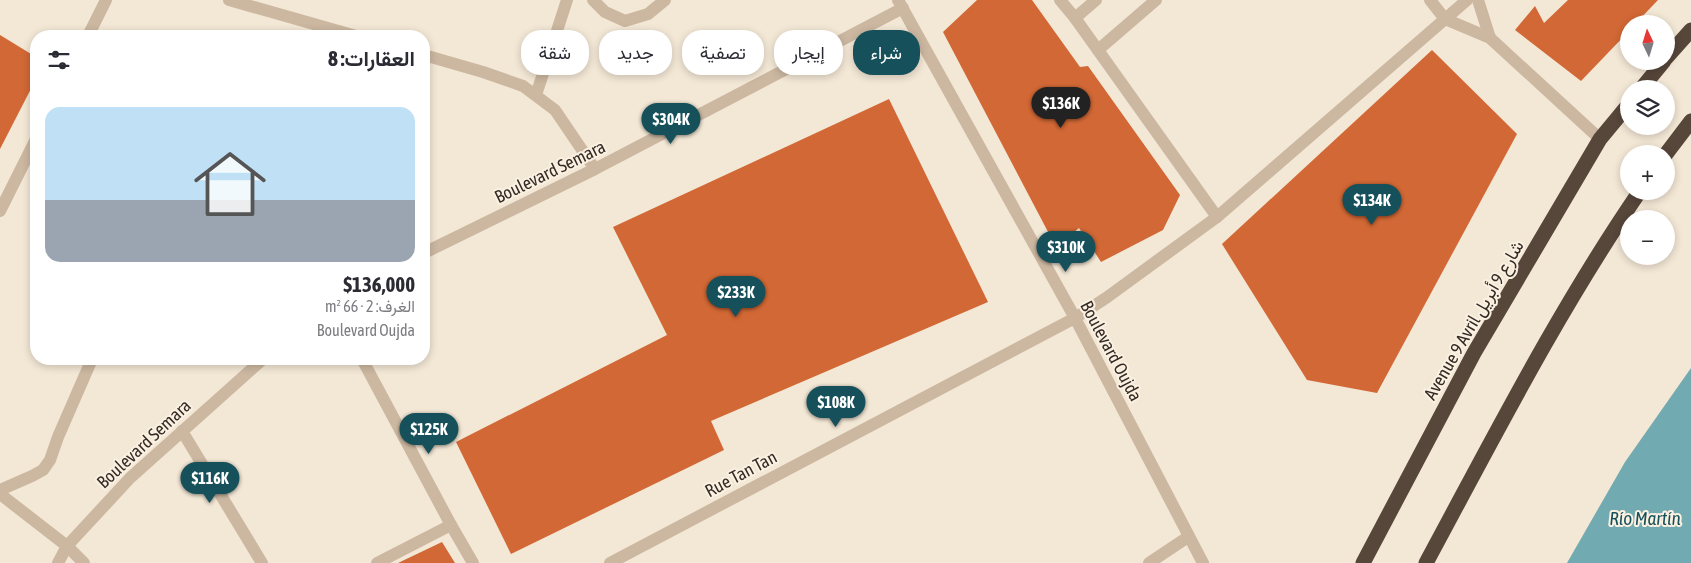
<!DOCTYPE html>
<html lang="ar">
<head>
<meta charset="utf-8">
<style>
	:root { --surface:#fff; --page:#f7f7f7; --text:#2b2b33; --muted:#7c7c81; --accent:#16505a }
	body { margin:0; font-family:"Asap Condensed",Vazirmatn,sans-serif; background:var(--page); color:var(--text); direction:rtl; height:100vh; display:flex; flex-direction:column; font-size:19px; white-space:nowrap }
	* { box-sizing:border-box; margin:0 }
	p { font-size:16px; color:var(--muted) }
	.icon { flex:none; width:28px; height:28px; fill:none; stroke:currentColor; stroke-width:2; stroke-linecap:round; stroke-linejoin:round }
	.map { position:relative; flex:1; overflow:hidden; direction:ltr }
	.drawer { position:absolute; left:30px; top:30px; width:400px; height:335px; display:flex; flex-direction:column; background:var(--surface); border-radius:20px; box-shadow:0 2px 8px #0003; direction:rtl }
	.drawer>* { flex:none }
	.banner { position:absolute; left:445px; top:30px; width:475px; height:45px; direction:rtl; display:flex; gap:10px }
	.needle { width:32px; rotate:356deg }
	.tools { position:absolute; left:1620px; top:15px; display:grid; gap:10px }
	.tools a { display:grid; place-items:center; width:55px; height:55px; border-radius:50%; background:var(--surface); box-shadow:0 2px 8px #0003; font-size:25px }
	.price { position:absolute; translate:-50% -42px; padding:0 11px; border-radius:18px; background:var(--accent); color:#fff; font-size:16px; line-height:32px; filter:drop-shadow(0 1px 2px #0008) }
	.price::after { content:''; position:absolute; left:50%; top:30px; width:15px; height:11px; margin-left:-8px; background:inherit; clip-path:polygon(0 0,100% 0,50% 100%) }
	.price.current { background:#222; color:#fff }
	ul { padding:0; list-style:none }
	li { display:grid; align-content:center; gap:10px; height:265px; padding:0 15px }
	li span { display:grid; place-items:center; height:155px; border-radius:15px; color:#555 }
	li>.icon { margin-inline-start:auto }
	span .icon { width:90px; height:90px; fill:#fffc; stroke-width:1 }
	li b { font-size:21px }
	h2 { display:flex; justify-content:space-between; align-items:center; height:60px; padding:0 15px; font-size:21px }
	.chip { padding:0 18px; border-radius:20px; background:var(--surface); box-shadow:0 2px 8px #0003; font-size:18px; line-height:45px }
	.chip.current { background:var(--accent); color:#fff }
	.map>svg:first-child { display:block }
	.water { fill:#72aab2 }
	.building { fill:#d26835 }
	.lines { fill:none; stroke-linecap:round; stroke-linejoin:round }
	.minor { stroke:#ccb8a1; stroke-width:12 }
	.highway { stroke:#57463a; stroke-width:15 }
	.labels { text-anchor:middle; stroke-width:4; stroke-linejoin:round; paint-order:stroke }
	.street-label { font-size:18px; fill:#352b24; stroke:#fbf1e2 }
	.water-label { font-size:19px; font-style:italic; fill:#16505a; stroke:#fbf1e2 }
</style>
</head>
<body>
<div class="map">
<svg width="1691" height="563" viewBox="0 0 1691 563">
	<rect width="100%" height="100%" fill="#f3e7d5"/>
	<path class="water" d="M1691,368V563H1567L1625,462Z"/>
	<g class="building">
		<path d="M977,0H1032L1080,67L1088,66L1180,195L1163,230L1101,262L1079,228L1056,247L943,32Z"/>
		<path d="M1568,0H1658L1635,24H1629V31L1581,81L1515,30L1535,6L1544,23Z"/>
		<path d="M0,35L36,57V79L0,149Z"/>
		<path d="M1432,50L1517,134L1377,393L1307,380L1222,244Z"/>
		<path d="M889,99L988,302L711,421L724,450L511,554L456,442L667,335L613,227Z"/>
		<path d="M442,542L455,563H398Z"/>
	</g>
	<g class="lines">
		<g class="minor">
			<path d="M229,0L356,36"/>
			<path d="M593,0L605,12L625,21L648,14L665,0"/>
			<path d="M898,0L1075,318L1203,563"/>
			<path d="M1060,0L1075,18L1217,217"/>
			<path d="M1430,0L1445,19L1490,38L1600,139"/>
			<path d="M1478,0L1490,38"/>
			<path d="M1075,18L1096,0"/>
			<path d="M88,36L106,0"/>
			<path d="M1098,50L1156,0"/>
			<path d="M424,55L483,72L523,86L555,110L595,169"/>
			<path d="M536,95L567,0"/>
			<path d="M0,211L36,139"/>
			<path d="M424,253L595,169L903,8"/>
			<path d="M362,359L451,525L473,563"/>
			<path d="M182,431L262,563"/>
			<path d="M0,490L32,476L43,470L50,460L58,437L92,359"/>
			<path d="M0,494L67,546L84,563"/>
			<path d="M58,563L67,546L130,478L263,359"/>
			<path d="M377,563L451,525"/>
			<path d="M610,563L1075,318L1106,298L1217,217L1467,0"/>
			<path d="M1149,563L1188,537"/>
		</g>
		<g class="highway">
			<path d="M1666,58L1691,30"/>
			<path d="M1641,89L1664,61"/>
			<path d="M1666,154L1691,121"/>
			<path d="M1363,563L1474,353L1600,139L1629,104"/>
			<path d="M1426,563C1494,437 1559,309 1640,191"/>
		</g>
	</g>
	<g class="labels">
		<g class="street-label">
			<text transform="translate(550 172) rotate(-26)" y="6">Boulevard Semara</text>
			<text transform="translate(1474 320) rotate(-60)" y="6">Avenue 9 Avril شارع 9 أبريل</text>
			<text transform="translate(1111 351) rotate(62)" y="6">Boulevard Oujda</text>
			<text transform="translate(144 444) rotate(-43)" y="6">Boulevard Semara</text>
			<text transform="translate(741 474) rotate(-28)" y="6">Rue Tan Tan</text>
		</g>
		<g class="water-label">
			<text x="1645" y="525">Río Martín</text>
		</g>
	</g>
</svg>
<div class="tools">
<a><svg class="needle" viewBox="-14 -14 28 28"><path d="M0-13l5 13h-10z" fill="#e53935"/><path d="M0 13l5-13h-10z" fill="#7c7c81"/></svg></a>
<a><svg class="icon" aria-label="layers" viewBox="0 0 24 24"><path d="M12 4l9 5-9 5-9-5zM3 14l9 5 9-5"/></svg></a>
<a>+</a>
<a>−</a>
</div>
<b class="price current" style="left:1061px;top:129px">$136K</b>
<b class="price" style="left:671px;top:145px">$304K</b>
<b class="price" style="left:1372px;top:226px">$134K</b>
<b class="price" style="left:1066px;top:273px">$310K</b>
<b class="price" style="left:736px;top:318px">$233K</b>
<b class="price" style="left:836px;top:428px">$108K</b>
<b class="price" style="left:429px;top:455px">$125K</b>
<b class="price" style="left:210px;top:504px">$116K</b>
<div class="banner">
<a class="chip current">شراء</a>
<a class="chip">إيجار</a>
<a class="chip">تصفية</a>
<a class="chip">جديد</a>
<a class="chip">شقة</a>
</div>
<section class="drawer">
<h2>العقارات: 8<svg class="icon" aria-label="filters" viewBox="0 0 24 24"><path d="M4 7h16M4 17h16"/><circle cx="9" cy="7" r="2"/><circle cx="15" cy="17" r="2"/></svg></h2>
<ul>
<li><span style="background:linear-gradient(#bfe0f5 60%,#9aa5b1 0)"><svg class="icon" aria-label="home" viewBox="0 0 24 24"><path d="M3 11l9-7 9 7M6 9v11h12V9"/></svg></span><div><b>$136,000</b><p>الغرف: 2 · 66 m²</p><p>Boulevard Oujda</p></div></li>
</ul>
</section>
</div>
</body>
</html>
